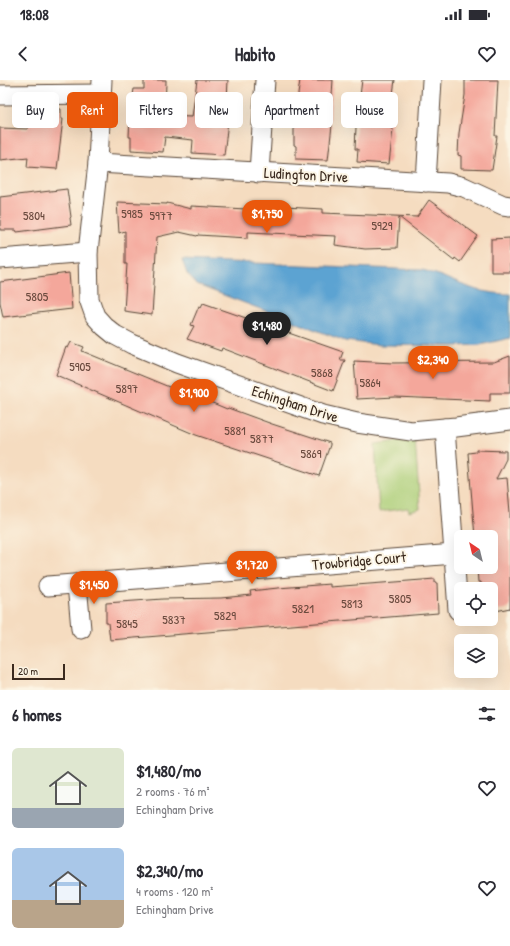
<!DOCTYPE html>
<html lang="en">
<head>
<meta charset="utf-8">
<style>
	:root { --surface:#fff; --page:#f2f2f3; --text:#2b2b33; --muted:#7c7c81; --accent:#ea580c }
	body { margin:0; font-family:"Patrick Hand",sans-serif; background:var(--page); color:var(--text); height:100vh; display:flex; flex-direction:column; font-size:15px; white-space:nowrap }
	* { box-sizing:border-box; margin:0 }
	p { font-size:13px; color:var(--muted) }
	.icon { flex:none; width:22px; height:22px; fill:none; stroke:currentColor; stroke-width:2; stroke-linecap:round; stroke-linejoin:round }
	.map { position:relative; height:610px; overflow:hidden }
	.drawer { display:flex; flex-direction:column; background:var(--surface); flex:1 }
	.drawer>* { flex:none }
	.banner { position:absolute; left:12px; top:12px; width:486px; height:36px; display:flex; gap:8px }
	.needle { width:26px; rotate:325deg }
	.tools { position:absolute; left:454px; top:450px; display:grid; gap:8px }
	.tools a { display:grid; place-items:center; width:44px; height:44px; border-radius:6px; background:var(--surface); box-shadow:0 4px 16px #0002; font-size:20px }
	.scale { position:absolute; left:12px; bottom:10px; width:53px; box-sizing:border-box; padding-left:4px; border:2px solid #3b2a1e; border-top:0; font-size:11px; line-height:14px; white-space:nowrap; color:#3b2a1e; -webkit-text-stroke:3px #fcf5e5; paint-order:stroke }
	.price { position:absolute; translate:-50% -34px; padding:0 9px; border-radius:14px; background:var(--accent); color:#fff; font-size:13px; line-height:26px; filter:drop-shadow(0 1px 2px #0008) }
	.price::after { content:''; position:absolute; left:50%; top:24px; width:12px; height:9px; margin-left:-6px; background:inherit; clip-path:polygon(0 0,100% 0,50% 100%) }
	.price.current { background:#222; color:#fff }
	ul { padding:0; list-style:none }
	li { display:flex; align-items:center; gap:12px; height:100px; padding:0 12px }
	li span { display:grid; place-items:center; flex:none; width:112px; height:80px; border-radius:6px; color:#555 }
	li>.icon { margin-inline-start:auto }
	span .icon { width:48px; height:48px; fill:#fffc; stroke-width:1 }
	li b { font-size:17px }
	h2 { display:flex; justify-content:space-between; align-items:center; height:48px; padding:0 12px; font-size:17px }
	.pill { padding:0 14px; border-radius:6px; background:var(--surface); box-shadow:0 4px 16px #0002; font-size:14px; line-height:36px }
	.pill.current { background:var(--accent); color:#fff }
	.status { display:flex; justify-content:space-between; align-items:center; height:28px; padding:0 20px; background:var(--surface); direction:ltr }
	.status svg { height:11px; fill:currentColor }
	header { display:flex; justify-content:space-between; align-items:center; height:52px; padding:0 12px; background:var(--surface); font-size:18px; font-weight:700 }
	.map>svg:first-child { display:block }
	.green { fill:#abce77; stroke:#737c4a }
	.water { fill:#5ba3d2; stroke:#4b6678 }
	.building { fill:#f4a79b }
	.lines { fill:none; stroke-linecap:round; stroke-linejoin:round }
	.minor-casing { stroke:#574536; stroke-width:21 }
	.minor { stroke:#fff; stroke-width:19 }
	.labels { text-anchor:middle; stroke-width:4; stroke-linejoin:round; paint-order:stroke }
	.number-label { font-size:13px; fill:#69493d }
	.street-label { font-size:15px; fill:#3b2a1e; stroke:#fcf5e5 }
</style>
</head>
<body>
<div class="status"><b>18:08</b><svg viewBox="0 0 49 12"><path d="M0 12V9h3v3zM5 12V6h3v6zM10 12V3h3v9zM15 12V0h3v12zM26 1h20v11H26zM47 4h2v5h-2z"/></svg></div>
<header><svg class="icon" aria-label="back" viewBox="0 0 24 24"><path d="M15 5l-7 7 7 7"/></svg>Habito<svg class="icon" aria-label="heart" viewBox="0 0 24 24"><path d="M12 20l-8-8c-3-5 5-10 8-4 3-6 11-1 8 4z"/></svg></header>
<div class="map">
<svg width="510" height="610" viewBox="0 0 510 610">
	<rect width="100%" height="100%" fill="#fcf5e5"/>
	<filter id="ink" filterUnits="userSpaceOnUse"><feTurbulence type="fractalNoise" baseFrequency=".025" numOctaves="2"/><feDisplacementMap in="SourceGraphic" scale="8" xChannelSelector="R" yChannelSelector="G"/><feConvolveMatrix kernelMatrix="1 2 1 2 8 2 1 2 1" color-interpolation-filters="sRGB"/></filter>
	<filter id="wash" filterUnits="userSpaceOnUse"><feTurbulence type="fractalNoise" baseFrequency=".012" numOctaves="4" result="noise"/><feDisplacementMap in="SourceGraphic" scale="16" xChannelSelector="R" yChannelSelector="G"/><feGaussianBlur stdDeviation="0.9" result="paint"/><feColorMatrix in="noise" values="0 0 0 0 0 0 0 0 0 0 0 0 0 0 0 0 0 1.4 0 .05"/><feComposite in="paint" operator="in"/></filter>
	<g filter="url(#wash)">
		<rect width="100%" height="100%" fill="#f5dcc0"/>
		<path class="green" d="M415,359L420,429L409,432L408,428L379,432L375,364Z"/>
		<path class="water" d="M182,180L422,190C437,193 449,200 463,205C477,211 495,214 510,214V258L480,265L453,266L380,265L345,261L197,205L187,194Z"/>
		<g id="blocks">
			<g class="building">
				<path d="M144,0H166L165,36L192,37L197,0H228L226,41H228L224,75L192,73L193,60L165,57L163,72L131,70V57H129L130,34L134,9H144Z"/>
				<path d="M300,0H333L330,45H332L328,80L296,79V66L294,65V43Z"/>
				<path d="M362,0H395L392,21L391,49H393L389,84L357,82L358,69H355L356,47Z"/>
				<path d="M465,0H498L495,56H497L492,90L461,89V76L458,75L459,53L465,15Z"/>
				<path d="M30,27L61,29V39H63L57,89L27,87L28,77L0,80V48L28,49Z"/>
				<path d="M67,109L71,137L70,138L71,145L17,152L16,150H0V117Z"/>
				<path d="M429,120L478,156L460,182L455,178L454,180L399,137L397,168L365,169L335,165L336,156L248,152V158L198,155L197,156L179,152L157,157L152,235L124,231L127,184H125V151L119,153L117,122L167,124V123L191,129V126L264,130V126L323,129V133L417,137Z"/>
				<path d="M510,158V192H491V159Z"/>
				<path d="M69,193L72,229L3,237L0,222V202Z"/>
				<path d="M203,223L343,272L340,280H345L333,311L222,268L221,271L187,259L194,246L191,245L199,226L201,227Z"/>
				<path d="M71,262L84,267L82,271L203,321V319L227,329L228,328L272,344L330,363V365L319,396L196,355L56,295L66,267L68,268Z"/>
				<path d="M510,276V313H490V321L395,317L357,319L354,281L393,283L494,282Z"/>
				<path d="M476,370L506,371V379L496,399L507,398L510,432V528L491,532V509H481V502H478L477,487H491V457H475L468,373L476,372Z"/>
				<path d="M435,499V503H437L438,533L110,560L108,543H106V523L163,519L221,518L251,515L250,511L278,508L330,504V507Z"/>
			</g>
		</g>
	</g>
	<g filter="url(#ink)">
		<use href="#blocks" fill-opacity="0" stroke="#574536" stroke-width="1"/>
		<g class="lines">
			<g class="minor-casing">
				<g id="minor">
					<path d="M102,0L98,83L88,172L89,219L95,236L104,246L115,255L132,264L177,283L323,335L357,343L411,351L456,347L510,340"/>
					<path d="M0,15L101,14"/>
					<path d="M98,83L448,103L464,107L503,125L510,126"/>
					<path d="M259,93L265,0"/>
					<path d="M426,102L432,0"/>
					<path d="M0,179L88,172"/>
					<path d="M445,348L458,530"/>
					<path d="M77,504L81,549"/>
					<path d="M48,506L454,474"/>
				</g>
			</g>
			<use href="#minor" class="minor"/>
		</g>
	</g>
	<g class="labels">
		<g class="number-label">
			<text x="132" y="138">5985</text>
			<text x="34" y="140">5804</text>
			<text x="161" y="140">5977</text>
			<text x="382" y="150">5929</text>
			<text x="37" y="221">5805</text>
			<text x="80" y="291">5905</text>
			<text x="322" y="297">5868</text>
			<text x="370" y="307">5864</text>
			<text x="127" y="313">5897</text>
			<text x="235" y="355">5881</text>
			<text x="262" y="363">5877</text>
			<text x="311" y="378">5869</text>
			<text x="400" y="523">5805</text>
			<text x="352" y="528">5813</text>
			<text x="303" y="533">5821</text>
			<text x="225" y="540">5829</text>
			<text x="174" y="544">5837</text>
			<text x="127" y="548">5845</text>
		</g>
		<g class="street-label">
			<text transform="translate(306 95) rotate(3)" y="5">Ludington Drive</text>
			<text transform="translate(295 324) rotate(18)" y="5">Echingham Drive</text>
			<text transform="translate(359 481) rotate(-5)" y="5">Trowbridge Court</text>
		</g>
	</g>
</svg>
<div class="tools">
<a><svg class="needle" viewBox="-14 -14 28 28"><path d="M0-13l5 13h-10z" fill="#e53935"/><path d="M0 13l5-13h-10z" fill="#7c7c81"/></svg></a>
<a><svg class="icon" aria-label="locate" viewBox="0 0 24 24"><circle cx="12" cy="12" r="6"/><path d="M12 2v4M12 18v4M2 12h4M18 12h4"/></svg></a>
<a><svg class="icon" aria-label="layers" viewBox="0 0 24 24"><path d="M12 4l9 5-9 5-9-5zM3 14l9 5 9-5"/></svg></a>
</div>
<div class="scale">20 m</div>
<b class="price" style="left:267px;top:154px">$1,750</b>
<b class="price current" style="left:267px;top:266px">$1,480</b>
<b class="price" style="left:433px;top:300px">$2,340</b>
<b class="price" style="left:194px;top:333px">$1,900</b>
<b class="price" style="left:252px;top:505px">$1,720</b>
<b class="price" style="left:94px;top:525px">$1,450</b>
<div class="banner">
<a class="pill">Buy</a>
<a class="pill current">Rent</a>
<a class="pill">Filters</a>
<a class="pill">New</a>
<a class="pill">Apartment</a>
<a class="pill">House</a>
</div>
</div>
<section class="drawer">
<h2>6 homes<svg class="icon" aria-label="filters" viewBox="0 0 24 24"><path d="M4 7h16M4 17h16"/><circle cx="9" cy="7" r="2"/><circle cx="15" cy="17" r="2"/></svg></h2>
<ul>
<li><span style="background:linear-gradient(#dfe7d0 75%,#9aa5b1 0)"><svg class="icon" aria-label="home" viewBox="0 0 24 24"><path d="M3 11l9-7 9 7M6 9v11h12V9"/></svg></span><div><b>$1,480/mo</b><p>2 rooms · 76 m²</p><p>Echingham Drive</p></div><svg class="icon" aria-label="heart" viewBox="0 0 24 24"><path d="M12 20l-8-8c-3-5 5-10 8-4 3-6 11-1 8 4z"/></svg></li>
<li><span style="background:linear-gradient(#a9c7e8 65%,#b9a48a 0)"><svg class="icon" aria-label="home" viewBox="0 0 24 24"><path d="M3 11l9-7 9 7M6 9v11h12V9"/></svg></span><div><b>$2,340/mo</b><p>4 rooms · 120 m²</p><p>Echingham Drive</p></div><svg class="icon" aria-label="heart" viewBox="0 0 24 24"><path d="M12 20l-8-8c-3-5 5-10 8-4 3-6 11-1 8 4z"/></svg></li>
</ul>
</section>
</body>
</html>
